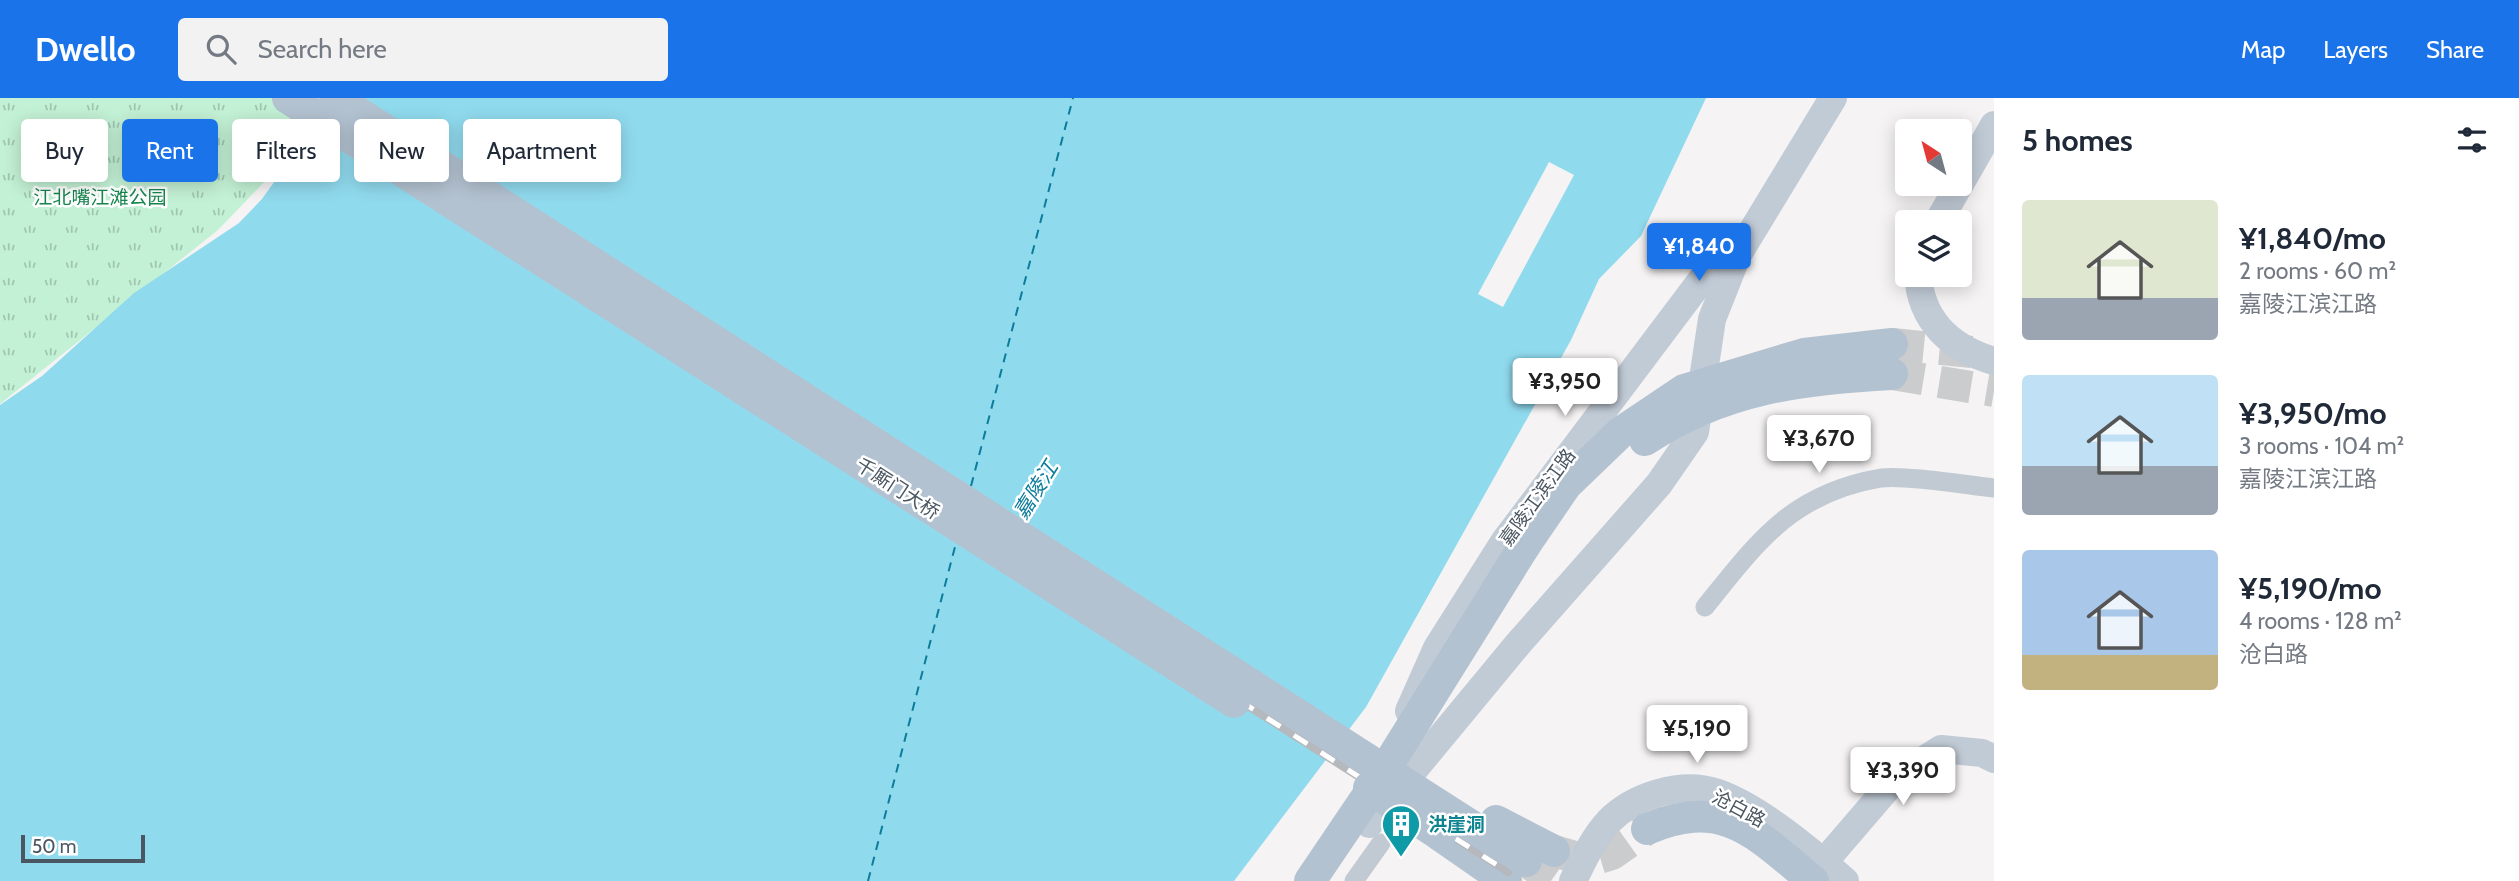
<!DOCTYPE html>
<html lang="en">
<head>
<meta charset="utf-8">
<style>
	:root { --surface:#fff; --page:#f2f2f3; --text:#1f2937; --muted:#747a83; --accent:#1a73e8 }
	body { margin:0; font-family:Cabin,"Noto Sans SC",sans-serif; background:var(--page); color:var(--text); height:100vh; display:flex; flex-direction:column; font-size:26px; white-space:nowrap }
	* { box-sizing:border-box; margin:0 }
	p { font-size:23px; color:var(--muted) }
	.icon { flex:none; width:38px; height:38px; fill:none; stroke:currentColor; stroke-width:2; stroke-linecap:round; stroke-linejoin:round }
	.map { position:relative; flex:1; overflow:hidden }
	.panel { display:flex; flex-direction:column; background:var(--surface); width:525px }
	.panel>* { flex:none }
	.top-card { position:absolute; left:21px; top:21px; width:665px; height:63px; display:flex; gap:14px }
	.needle { width:46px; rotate:324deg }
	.tools { position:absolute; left:1895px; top:21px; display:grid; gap:14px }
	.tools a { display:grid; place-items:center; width:77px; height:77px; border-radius:7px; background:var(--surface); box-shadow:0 4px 18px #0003; font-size:35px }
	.scale { position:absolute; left:21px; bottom:18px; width:124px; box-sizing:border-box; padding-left:7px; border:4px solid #4a5661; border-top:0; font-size:19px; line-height:24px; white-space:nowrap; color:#4a5661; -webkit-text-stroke:5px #fff; paint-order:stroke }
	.price { position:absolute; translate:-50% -60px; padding:0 16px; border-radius:7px; background:#fff; color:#222; font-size:23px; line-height:46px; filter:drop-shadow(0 2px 4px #0008) }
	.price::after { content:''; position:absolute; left:50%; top:42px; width:21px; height:16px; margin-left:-10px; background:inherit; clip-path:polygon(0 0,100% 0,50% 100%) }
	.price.active { background:var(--accent); color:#fff }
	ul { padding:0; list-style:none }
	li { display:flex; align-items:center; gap:21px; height:175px; padding:0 28px }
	li span { display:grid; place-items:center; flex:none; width:196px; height:140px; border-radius:7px; color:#555 }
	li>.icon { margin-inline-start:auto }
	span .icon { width:84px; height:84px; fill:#fffc; stroke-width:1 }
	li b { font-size:30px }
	h2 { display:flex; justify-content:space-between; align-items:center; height:84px; padding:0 28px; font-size:30px }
	.tag { padding:0 24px; border-radius:7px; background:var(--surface); box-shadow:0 4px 18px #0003; font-size:24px; line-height:63px }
	.tag.active { background:var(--accent); color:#fff }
	header { display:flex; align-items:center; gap:42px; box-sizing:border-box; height:98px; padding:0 35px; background:var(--accent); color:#fff }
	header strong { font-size:33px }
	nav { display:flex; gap:38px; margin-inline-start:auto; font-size:24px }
	.search { width:490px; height:63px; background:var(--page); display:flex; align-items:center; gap:18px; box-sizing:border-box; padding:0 24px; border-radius:7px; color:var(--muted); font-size:26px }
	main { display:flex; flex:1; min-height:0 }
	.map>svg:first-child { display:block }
	.park { fill:url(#park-tufts) }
	.water { fill:#90daee }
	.pier { fill:#f5f3f3 }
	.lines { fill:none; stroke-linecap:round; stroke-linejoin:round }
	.ferry { stroke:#0c7c9b; stroke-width:2; stroke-dasharray:9 7; stroke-linecap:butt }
	.primary-tunnel { stroke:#caccce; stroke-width:32; stroke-dasharray:32 16; stroke-linecap:butt }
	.street { stroke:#c1cad2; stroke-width:19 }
	.secondary { stroke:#c1cbd6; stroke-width:28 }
	.primary { stroke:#b3c2d1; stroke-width:32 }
	.rail-casing { stroke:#b5b8bd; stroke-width:8 }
	.rail { stroke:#fff; stroke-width:5; stroke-dasharray:16; stroke-linecap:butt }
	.primary-bridge { stroke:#b3c2d1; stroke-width:32 }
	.labels { text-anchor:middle; stroke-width:5; stroke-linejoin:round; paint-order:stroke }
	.park-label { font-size:19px; fill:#17864f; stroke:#fff }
	.street-label { font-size:19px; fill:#4a5661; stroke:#fff }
	.culture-label { font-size:19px; font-weight:bold; fill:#0d838f; stroke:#fff; text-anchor:start }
	.water-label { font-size:21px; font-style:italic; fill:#0c7c9b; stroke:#fff }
</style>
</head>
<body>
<header>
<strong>Dwello</strong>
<div class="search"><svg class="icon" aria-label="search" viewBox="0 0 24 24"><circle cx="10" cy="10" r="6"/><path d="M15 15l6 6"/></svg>Search here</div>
<nav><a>Map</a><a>Layers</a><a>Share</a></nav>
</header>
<main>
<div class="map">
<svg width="1994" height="783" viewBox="0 0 1994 783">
	<defs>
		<pattern id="park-tufts" width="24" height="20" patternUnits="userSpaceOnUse" patternTransform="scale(1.75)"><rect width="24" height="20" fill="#c3f1d5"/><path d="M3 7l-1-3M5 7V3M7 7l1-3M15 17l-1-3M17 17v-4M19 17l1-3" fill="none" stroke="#a0c6b0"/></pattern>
	</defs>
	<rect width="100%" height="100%" fill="#f5f3f3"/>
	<path class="park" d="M0,0H329L272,76L218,132L0,306Z"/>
	<path class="water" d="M334,0H1706L1641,138L1599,181L1571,242L1366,609L1234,783H0V307L42,278L134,195L239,125L262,101Z"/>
	<path class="pier" d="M1549,64L1574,77L1503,209L1478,196Z"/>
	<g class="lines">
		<g class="ferry">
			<path d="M971,388L1073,0"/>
			<path d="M868,783L956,445"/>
		</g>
		<g class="primary-tunnel">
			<path d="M1892,246L1982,255"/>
			<path d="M1892,276L1994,293"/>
			<path d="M1554,753L1589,763L1612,756L1647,731"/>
			<path d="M1526,763L1555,783"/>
		</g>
		<g class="street">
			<path d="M1705,509C1758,443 1792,395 1881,380C1906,377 1966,387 1994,390"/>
			<path d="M1354,783L1381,745"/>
		</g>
		<g class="secondary">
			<path d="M1960,86L1994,27"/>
			<path d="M1938,124L1960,86"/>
			<path d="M1918,177C1921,223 1950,250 1994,263"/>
			<path d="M1409,613L1437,550L1504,444L1733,140"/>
			<path d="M1369,726L1518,546L1659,386L1695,334L1712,221L1737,158L1833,0"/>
			<path d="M1824,764L1897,679L1941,651L1982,655L1994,661"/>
			<path d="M1573,783C1583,763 1593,740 1609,723C1634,698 1682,682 1718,695C1760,710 1812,754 1845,783"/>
		</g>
		<g class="primary">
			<path d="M1647,731C1724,698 1756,736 1813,783"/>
			<path d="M1440,737L1506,783"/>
			<path d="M1310,783L1381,678L1525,447"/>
		</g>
		<g class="rail-casing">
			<g id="rail">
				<path d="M296,0L1508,774"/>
				<path d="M317,0L1514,764"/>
			</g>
		</g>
		<use href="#rail" class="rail"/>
		<g class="primary-bridge">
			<path d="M288,0L1234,604"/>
			<path d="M335,0L1526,763"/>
			<path d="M1645,342C1723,290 1801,281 1892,276"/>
			<path d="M1525,447L1566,387L1620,335L1684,292L1804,256L1892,246"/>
			<path d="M1369,690L1440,737"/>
			<path d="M1496,723L1554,753"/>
		</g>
	</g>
	<defs>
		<g id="building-pin" transform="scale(2.0125)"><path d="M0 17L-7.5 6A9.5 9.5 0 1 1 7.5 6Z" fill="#0f9aa8" stroke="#fff"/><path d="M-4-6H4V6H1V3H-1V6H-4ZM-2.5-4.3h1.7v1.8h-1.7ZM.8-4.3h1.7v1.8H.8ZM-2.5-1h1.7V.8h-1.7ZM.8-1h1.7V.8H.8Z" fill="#fff"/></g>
	</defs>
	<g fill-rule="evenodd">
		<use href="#building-pin" x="1401" y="726"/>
	</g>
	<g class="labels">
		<g class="park-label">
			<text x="100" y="106">江北嘴江滩公园</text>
		</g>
		<g class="street-label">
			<text transform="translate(898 390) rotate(33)" y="7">千厮门大桥</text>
			<text transform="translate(1537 399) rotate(-54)" y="7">嘉陵江滨江路</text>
			<text transform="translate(1739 710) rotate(28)" y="7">沧白路</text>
		</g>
		<g class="culture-label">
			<text x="1428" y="733">洪崖洞</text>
		</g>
		<g class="water-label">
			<text transform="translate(1036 392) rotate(-58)" y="7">嘉陵江</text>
		</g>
	</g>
</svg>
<div class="tools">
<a><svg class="needle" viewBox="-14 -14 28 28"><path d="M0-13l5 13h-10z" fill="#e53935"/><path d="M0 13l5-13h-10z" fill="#747a83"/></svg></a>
<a><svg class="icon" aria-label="layers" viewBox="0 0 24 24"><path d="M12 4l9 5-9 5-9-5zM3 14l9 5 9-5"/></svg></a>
</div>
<div class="scale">50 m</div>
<b class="price active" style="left:1699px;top:185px">¥1,840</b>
<b class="price" style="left:1565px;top:320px">¥3,950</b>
<b class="price" style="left:1819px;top:377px">¥3,670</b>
<b class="price" style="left:1697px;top:667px">¥5,190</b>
<b class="price" style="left:1903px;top:709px">¥3,390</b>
<div class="top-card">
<a class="tag">Buy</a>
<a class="tag active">Rent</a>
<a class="tag">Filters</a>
<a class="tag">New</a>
<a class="tag">Apartment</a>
</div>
</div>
<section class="panel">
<h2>5 homes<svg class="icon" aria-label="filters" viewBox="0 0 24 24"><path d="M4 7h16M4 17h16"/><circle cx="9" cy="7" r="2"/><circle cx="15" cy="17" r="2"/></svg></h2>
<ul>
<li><span style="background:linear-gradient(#dfe7d0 70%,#9aa5b1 0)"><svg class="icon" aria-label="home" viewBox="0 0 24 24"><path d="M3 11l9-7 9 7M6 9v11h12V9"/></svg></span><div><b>¥1,840/mo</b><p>2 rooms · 60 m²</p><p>嘉陵江滨江路</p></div></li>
<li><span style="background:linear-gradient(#bfe0f5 65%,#9aa5b1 0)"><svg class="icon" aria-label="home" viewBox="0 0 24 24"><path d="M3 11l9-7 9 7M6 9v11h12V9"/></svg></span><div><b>¥3,950/mo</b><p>3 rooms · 104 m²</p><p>嘉陵江滨江路</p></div></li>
<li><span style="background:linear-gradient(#a9c7e8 75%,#c2b280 0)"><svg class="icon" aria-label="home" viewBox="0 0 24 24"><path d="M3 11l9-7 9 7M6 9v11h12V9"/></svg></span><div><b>¥5,190/mo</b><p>4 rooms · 128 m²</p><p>沧白路</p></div></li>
</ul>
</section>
</main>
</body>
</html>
